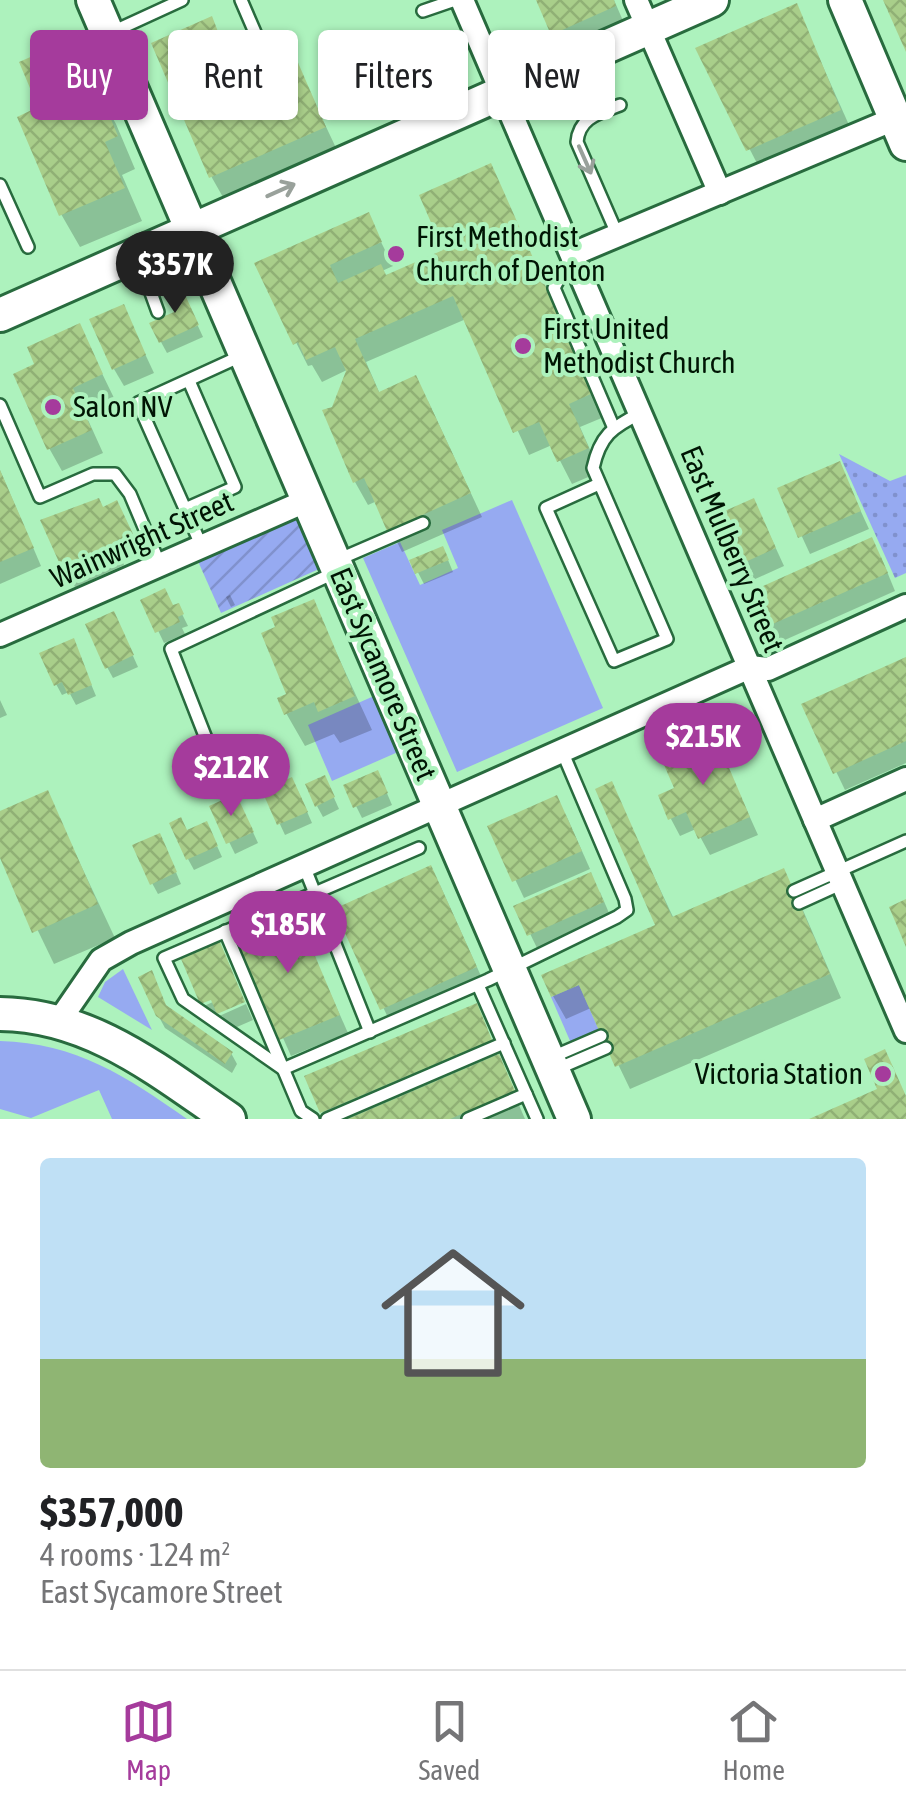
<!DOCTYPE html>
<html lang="en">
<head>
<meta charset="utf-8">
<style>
	:root { --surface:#fff; --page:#f6f6f6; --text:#202124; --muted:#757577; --line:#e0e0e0; --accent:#a53b9c }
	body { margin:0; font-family:"Asap Condensed",sans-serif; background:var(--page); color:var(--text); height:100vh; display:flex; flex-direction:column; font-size:38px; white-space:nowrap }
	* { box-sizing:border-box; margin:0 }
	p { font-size:32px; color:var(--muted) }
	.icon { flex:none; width:55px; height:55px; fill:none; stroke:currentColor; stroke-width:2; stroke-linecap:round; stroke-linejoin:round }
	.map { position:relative; height:1119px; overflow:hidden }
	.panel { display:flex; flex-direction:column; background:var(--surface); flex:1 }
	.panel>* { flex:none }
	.hud { position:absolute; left:30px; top:30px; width:848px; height:90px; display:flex; gap:20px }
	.price { position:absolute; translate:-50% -85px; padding:0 22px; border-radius:35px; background:var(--accent); color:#fff; font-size:32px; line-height:65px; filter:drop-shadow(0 2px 5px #0008) }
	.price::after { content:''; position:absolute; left:50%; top:60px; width:30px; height:22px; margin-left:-15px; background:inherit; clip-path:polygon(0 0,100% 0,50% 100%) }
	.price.selected { background:#222; color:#fff }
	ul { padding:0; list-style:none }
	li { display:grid; align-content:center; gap:20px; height:530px; padding:0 40px }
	li span { display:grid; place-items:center; height:310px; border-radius:10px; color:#555 }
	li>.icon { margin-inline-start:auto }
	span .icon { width:180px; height:180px; fill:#fffc; stroke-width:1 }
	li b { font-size:42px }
	.chip { padding:0 35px; border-radius:10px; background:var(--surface); box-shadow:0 2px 8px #0004; font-size:35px; line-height:90px }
	.chip.selected { background:var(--accent); color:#fff }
	.dock { display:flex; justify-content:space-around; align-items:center; height:140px; border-top:2px solid var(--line); background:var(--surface); font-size:28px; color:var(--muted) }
	.dock a { display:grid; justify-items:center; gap:5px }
	.dock .selected { color:var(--accent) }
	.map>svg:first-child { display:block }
	.grass { fill:#96aaf1 }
	.park { fill:url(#park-dots) }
	.garden { fill:url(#garden-furrows) }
	.shadow { fill:#0003 }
	.building { fill:url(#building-cross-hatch) }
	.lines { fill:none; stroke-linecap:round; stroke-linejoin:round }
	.lane-casing { stroke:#286b3e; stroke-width:16 }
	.street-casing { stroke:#286b3e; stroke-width:28 }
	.secondary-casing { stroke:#286b3e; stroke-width:38 }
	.lane { stroke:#fff; stroke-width:11 }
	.street { stroke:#fff; stroke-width:22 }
	.secondary { stroke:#fff; stroke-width:32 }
	.oneway { stroke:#99a19b }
	.poi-dot { fill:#a53b9c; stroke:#adf2bd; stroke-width:4 }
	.labels { text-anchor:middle; stroke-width:8; stroke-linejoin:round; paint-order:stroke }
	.poi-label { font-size:30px; fill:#001504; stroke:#adf2bd; text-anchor:start }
	.street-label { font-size:30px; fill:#001504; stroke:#adf2bd }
</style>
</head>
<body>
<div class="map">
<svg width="906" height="1119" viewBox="0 0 906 1119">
	<defs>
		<pattern id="park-dots" width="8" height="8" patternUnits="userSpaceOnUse" patternTransform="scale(2.5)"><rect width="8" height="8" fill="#96aaf1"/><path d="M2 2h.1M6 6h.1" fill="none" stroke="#8091cd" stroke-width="1.8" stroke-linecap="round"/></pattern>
		<pattern id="garden-furrows" width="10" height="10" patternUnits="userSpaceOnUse" patternTransform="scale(2.5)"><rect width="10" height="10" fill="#96aaf1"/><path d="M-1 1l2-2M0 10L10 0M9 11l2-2" fill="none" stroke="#8091cd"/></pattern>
		<pattern id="building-cross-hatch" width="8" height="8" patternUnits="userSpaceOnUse" patternTransform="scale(2.5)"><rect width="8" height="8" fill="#a9ce8a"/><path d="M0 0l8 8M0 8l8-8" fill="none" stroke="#90b075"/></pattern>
	</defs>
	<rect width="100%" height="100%" fill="#adf2bd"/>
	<g class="grass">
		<path d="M512,500L603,708L457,772L363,558L400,542L420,585L458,568L442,530Z"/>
		<path d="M374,696L398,752L332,781L308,725Z"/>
		<path d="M123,969L152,1030L98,997L105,982Z"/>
		<path d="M579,985L599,1030L571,1043L551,997Z"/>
		<path d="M0,1041C76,1043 126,1076 187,1119H112L99,1090L31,1118L0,1109Z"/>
	</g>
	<path class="park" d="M839,454L890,481L906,475V573L895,578Z"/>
	<path class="garden" d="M296,516L319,569L221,613L197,559Z"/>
	<g class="shadow">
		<path d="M538,0H614L627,30L567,57Z"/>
		<path d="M796,6L853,134L762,173L698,49Z"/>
		<path d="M211,19L233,61L229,63L244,99L274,86L295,61L337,150L224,199L211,176Z"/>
		<path d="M57,49L83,97L97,91L116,124L135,169L122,175L142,221L80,247L61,214L42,109Z"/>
		<path d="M490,166L604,417L580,427L600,472L572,484L552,445L529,455L466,319L366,362L380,394L428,401L482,517L402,552L377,501L368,505L355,482L334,408L349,369L322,382L312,365L308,366L257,265L368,216L393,266L382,271L386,278L446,251Z"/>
		<path d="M185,298L203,337L167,353L161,342Z"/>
		<path d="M123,307L154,373L124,386L114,369Z"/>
		<path d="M79,326L114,398L84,411L103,453L62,471L49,448L38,366Z"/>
		<path d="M839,464L869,529L810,554L780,489Z"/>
		<path d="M0,470L41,566L0,584Z"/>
		<path d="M103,509L126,520L140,552L122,560L124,565L75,587L65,570Z"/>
		<path d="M721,515L762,518L784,566L753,580Z"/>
		<path d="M881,557L895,591L778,643L768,626Z"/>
		<path d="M448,560L453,572L424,584L412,561Z"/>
		<path d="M230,595L235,605L231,607L226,597Z"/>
		<path d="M144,601L178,606L188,626L182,628L185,634L164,643Z"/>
		<path d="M313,602L372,730L340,743L334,734L305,746L286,713L290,695L278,628Z"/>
		<path d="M119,625L138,667L113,678L107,667Z"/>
		<path d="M73,641L96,696L76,705L69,692L62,695L56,684Z"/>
		<path d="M906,659V763L845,790L804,705Z"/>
		<path d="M0,700L7,715L0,718Z"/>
		<path d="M714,738L758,835L710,855L696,829L680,836L671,819L677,789Z"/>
		<path d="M383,784L392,805L362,818L346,786Z"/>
		<path d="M611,785L674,919L796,894L841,998L630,1089L591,1008L566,1019L553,996L659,926Z"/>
		<path d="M330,789L339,809L323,817L317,806Z"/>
		<path d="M298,791L312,823L285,835L265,792Z"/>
		<path d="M47,793L115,938L54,964L0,852V814Z"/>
		<path d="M212,807L242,808L258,843L235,854Z"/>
		<path d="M566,815L590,869L524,898L490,827Z"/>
		<path d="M187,833L212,835L222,857L194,870L188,859Z"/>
		<path d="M165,847L181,884L158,894L152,883Z"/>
		<path d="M440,885L485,985L392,1026L337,910Z"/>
		<path d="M600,892L612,920L539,952L517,907Z"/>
		<path d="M295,914L348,1033L291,1056L239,938Z"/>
		<path d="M228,962L244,1000L217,1011V1017L246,1004L253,1020L230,1030L222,1016L212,1020L204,1006L224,997Z"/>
		<path d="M476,1006L525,1119H326L322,1112Z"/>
		<path d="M167,1009L231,1053L237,1064L232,1073L165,1028L158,1015Z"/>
	</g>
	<g class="building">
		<path d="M536,0H614L616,6L551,35Z"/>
		<path d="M883,0H906V52Z"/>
		<path d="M797,3L841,110L746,151L695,48Z"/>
		<path d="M212,16L243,97L270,84L265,71L296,58L326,127L209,178L151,43Z"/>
		<path d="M58,45L80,96L98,88L118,136L105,142L125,188L59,216L17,117L38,107L19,62Z"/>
		<path d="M491,163L593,393L569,404L589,448L557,462L539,422L513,433L453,296L355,339L379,392L416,375L471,493L387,531L364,478L353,483L322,410L332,407L346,371L335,347L306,360L298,342L293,345L254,263L369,212L382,242L330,265L338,283L381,264L386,275L443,250L419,195Z"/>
		<path d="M180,284L199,325L159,343L149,323L174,312L164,291Z"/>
		<path d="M124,304L146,355L112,370L89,319Z"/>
		<path d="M80,323L103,374L73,388L92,430L47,450L13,374L34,364L27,347Z"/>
		<path d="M840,461L861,511L798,538L777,488Z"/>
		<path d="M0,470L34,548L0,562Z"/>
		<path d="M99,498L103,507L117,500L133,534L114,542L116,547L63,571L40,520Z"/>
		<path d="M754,498L776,548L741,564L718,514Z"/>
		<path d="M872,537L888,573L766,627L750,592Z"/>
		<path d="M443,546L449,560L415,574L409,560Z"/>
		<path d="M165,588L173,605L179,603L184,614L178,617L180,622L155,633L140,600Z"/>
		<path d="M314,599L355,696L318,712L314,702L284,715L277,698L286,694L261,633L275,627L271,617Z"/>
		<path d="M114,611L134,655L105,669L85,624Z"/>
		<path d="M74,638L92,685L68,695L62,682L54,686L39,653Z"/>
		<path d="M906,657V741L833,774L801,704Z"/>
		<path d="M715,735L750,817L698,839L686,812L668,820L658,795L674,788L661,758Z"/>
		<path d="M378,770L388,793L353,808L343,785Z"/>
		<path d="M325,775L335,797L315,807L305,784Z"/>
		<path d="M292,777L308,812L277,825L262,791Z"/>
		<path d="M612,781L672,917L784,868L830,974L615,1067L579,985L551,997L541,975L655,925L595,789Z"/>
		<path d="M48,790L98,904L32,933L0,858V811Z"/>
		<path d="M236,794L254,832L226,844L209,806Z"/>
		<path d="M557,795L582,851L512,882L487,826Z"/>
		<path d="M181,817L187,830L207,821L218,846L186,860L169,823Z"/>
		<path d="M160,833L177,872L150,885L132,845Z"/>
		<path d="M431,865L477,967L380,1010L334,909Z"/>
		<path d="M591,872L604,902L527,936L513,906Z"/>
		<path d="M906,899V947L889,907Z"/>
		<path d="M296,911L340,1015L279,1040L235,937Z"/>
		<path d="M220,942L245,1002L217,1014L211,1000L200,1004L181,959Z"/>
		<path d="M152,970L166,1005L233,1052L225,1064L156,1016L138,977Z"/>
		<path d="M477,1003L492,1040L320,1113L304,1076Z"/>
		<path d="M885,1049L906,1096V1119H809L877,1089L864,1059Z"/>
		<path d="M499,1054L515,1091L450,1119H348Z"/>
	</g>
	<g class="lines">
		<g class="lane-casing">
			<g id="lane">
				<path d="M241,0L266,58"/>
				<path d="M423,11L455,0"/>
				<path d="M108,34L182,0"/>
				<path d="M0,185L28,247"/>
				<path d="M618,236L577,142C579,117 600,113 620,105"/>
				<path d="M570,258L554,288L613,426"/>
				<path d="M137,260L150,290L204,268"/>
				<path d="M150,290L158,312"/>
				<path d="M0,405L40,497L93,474H115L130,494L160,565"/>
				<path d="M599,484L546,508L614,661L667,639L593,468C600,436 612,427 641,413"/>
				<path d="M185,509L235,487L189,381"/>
				<path d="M202,547L138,403L241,356"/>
				<path d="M335,561L423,523"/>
				<path d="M207,741L171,649L334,573"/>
				<path d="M419,848L164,958L183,999L283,1069L488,980L617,917L627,910L625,899L562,751"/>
				<path d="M304,866L370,1032"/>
				<path d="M794,891L906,841"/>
				<path d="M799,903L843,883"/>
				<path d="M225,931L301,1111L313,1119"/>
				<path d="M478,985L537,1119"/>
				<path d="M550,1058L601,1036"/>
				<path d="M557,1069L606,1048"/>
				<path d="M327,1119L504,1043"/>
				<path d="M468,1119L526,1094"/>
			</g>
		</g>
		<g class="street-casing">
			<g id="street">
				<path d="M462,0L906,1031"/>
				<path d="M636,0L720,193"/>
				<path d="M573,254L906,114"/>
				<path d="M0,635L308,500"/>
				<path d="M815,820L906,779"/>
				<path d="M59,1021L101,960L131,943L750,667L768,669L906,606"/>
			</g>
		</g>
		<g class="secondary-casing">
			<g id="secondary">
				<path d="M93,0L574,1119"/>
				<path d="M845,0L906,144"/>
				<path d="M0,315L712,0"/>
				<path d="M0,1014C91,1015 157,1070 229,1119"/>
			</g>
		</g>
		<use href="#lane" class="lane"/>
		<use href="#street" class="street"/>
		<use href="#secondary" class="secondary"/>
	</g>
	<defs><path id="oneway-shaft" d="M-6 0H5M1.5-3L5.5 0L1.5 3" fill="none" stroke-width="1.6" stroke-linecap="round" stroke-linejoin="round" transform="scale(2.5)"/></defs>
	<g class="oneway">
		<use href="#oneway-shaft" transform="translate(585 160) rotate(66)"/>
		<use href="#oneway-shaft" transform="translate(281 190) rotate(-24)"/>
	</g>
	<g class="poi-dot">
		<circle cx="396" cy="254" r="10"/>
		<circle cx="523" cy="346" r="10"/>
		<circle cx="53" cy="407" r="10"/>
		<circle cx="883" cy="1074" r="10"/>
	</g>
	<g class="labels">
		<g class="poi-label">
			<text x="416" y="247">First Methodist<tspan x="416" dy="34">Church of Denton</tspan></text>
			<text x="543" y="339">First United<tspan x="543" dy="34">Methodist Church</tspan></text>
			<text x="73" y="417">Salon NV</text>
			<text x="863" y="1084" text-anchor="end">Victoria Station</text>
		</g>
		<g class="street-label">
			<text transform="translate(142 540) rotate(-24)" y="10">Wainwright Street</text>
			<text transform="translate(732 549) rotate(67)" y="10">East Mulberry Street</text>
			<text transform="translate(383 674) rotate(67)" y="10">East Sycamore Street</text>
		</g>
	</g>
</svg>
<b class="price selected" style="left:175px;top:316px">$357K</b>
<b class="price" style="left:703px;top:788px">$215K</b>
<b class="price" style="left:231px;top:819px">$212K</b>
<b class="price" style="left:288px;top:976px">$185K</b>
<div class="hud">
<a class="chip selected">Buy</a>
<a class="chip">Rent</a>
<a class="chip">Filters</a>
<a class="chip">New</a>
</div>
</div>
<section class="panel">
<ul>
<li><span style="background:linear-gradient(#bfe0f5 65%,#8fb573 0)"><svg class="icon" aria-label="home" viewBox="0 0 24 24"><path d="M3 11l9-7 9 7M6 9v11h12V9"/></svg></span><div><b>$357,000</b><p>4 rooms · 124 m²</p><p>East Sycamore Street</p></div></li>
</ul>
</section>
<nav class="dock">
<a class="selected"><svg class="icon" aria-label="map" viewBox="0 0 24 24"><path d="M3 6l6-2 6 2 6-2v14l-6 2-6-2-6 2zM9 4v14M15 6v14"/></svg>Map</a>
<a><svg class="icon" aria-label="saved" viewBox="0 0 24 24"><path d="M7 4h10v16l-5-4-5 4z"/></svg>Saved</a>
<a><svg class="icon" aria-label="home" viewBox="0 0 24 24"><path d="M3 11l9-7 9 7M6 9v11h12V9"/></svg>Home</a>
</nav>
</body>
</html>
